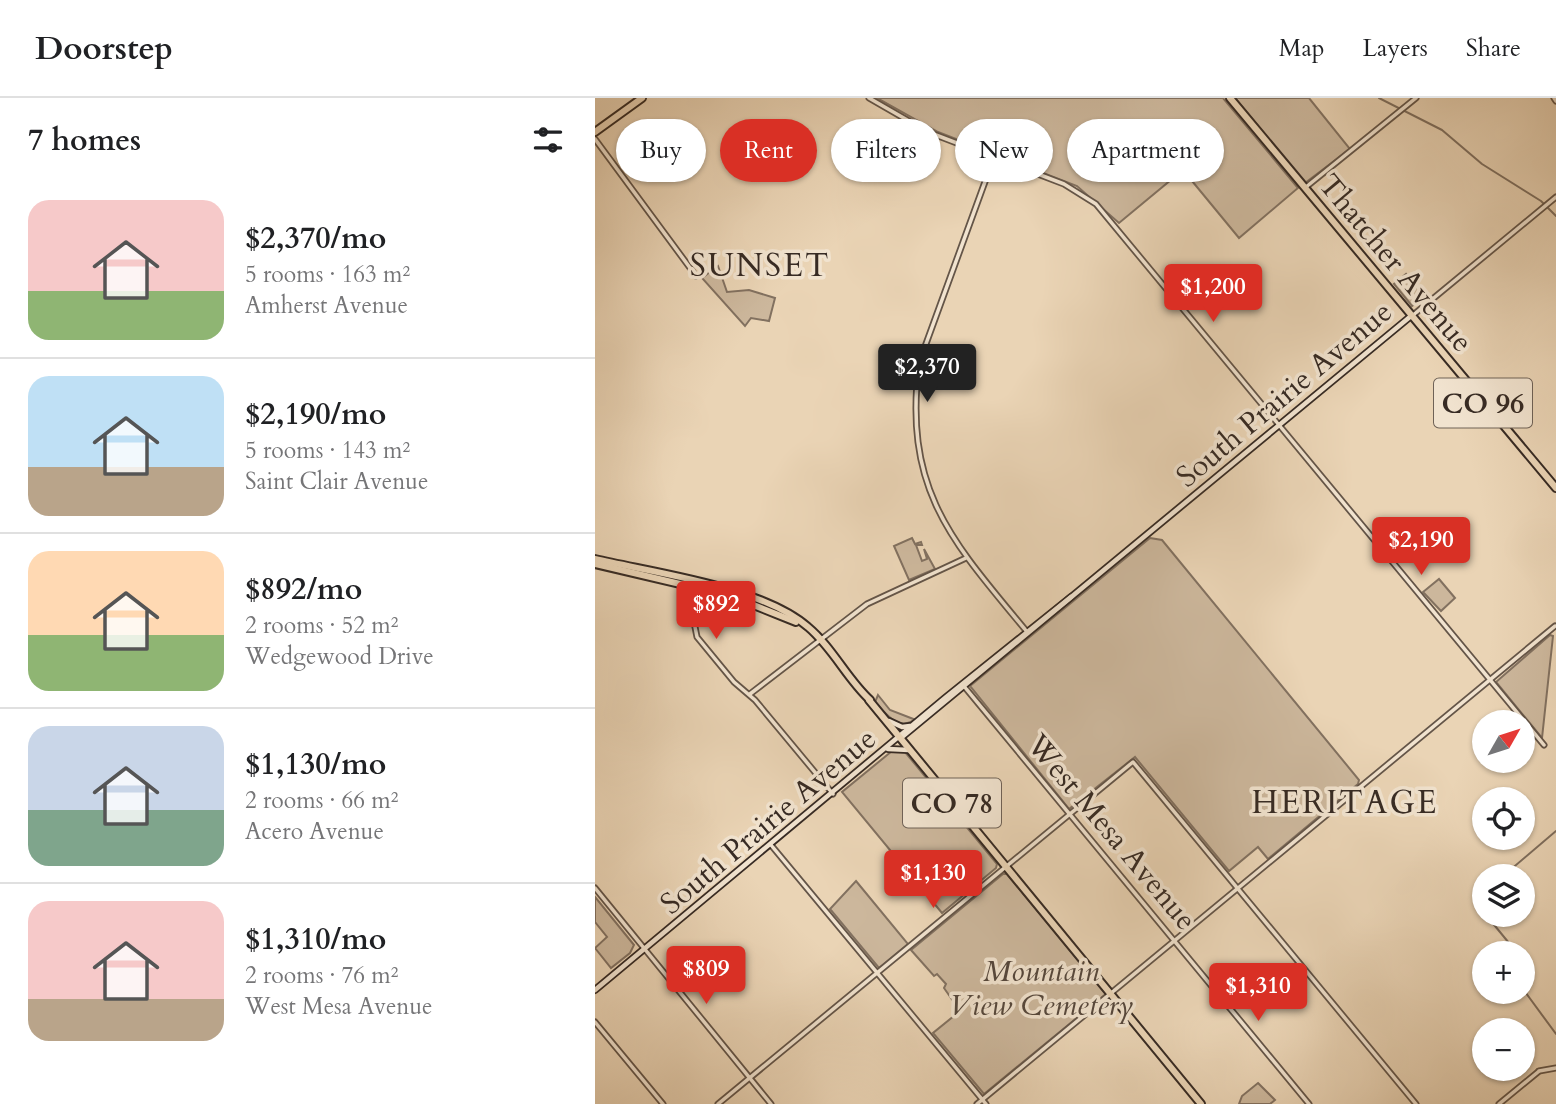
<!DOCTYPE html>
<html lang="en">
<head>
<meta charset="utf-8">
<style>
	:root { --surface:#fff; --page:#f6f6f6; --text:#202124; --muted:#757577; --line:#e0e0e0; --accent:#d93025 }
	body { margin:0; font-family:Cardo,serif; background:var(--page); color:var(--text); height:100vh; display:flex; flex-direction:column; font-size:26px; white-space:nowrap }
	* { box-sizing:border-box; margin:0 }
	p { font-size:23px; color:var(--muted) }
	.icon { flex:none; width:38px; height:38px; fill:none; stroke:currentColor; stroke-width:2; stroke-linecap:round; stroke-linejoin:round }
	.map { position:relative; flex:1; overflow:hidden }
	.details { display:flex; flex-direction:column; background:var(--surface); width:595px }
	.details>* { flex:none }
	.top-card { position:absolute; left:21px; top:21px; width:665px; height:63px; display:flex; gap:14px }
	.needle { width:46px; rotate:51deg }
	.buttons { position:absolute; left:877px; top:612px; display:grid; gap:14px }
	.buttons a { display:grid; place-items:center; width:63px; height:63px; border-radius:50%; background:var(--surface); box-shadow:0 2px 5px #0004; font-size:35px }
	.price { position:absolute; translate:-50% -60px; padding:0 16px; border-radius:7px; background:var(--accent); color:#fff; font-size:23px; line-height:46px; filter:drop-shadow(0 2px 4px #0008) }
	.price::after { content:''; position:absolute; left:50%; top:42px; width:21px; height:16px; margin-left:-10px; background:inherit; clip-path:polygon(0 0,100% 0,50% 100%) }
	.price.active { background:#222; color:#fff }
	ul { padding:0; list-style:none }
	li { display:flex; align-items:center; gap:21px; height:175px; padding:0 28px }
	li+li { border-top:2px solid var(--line) }
	li span { display:grid; place-items:center; flex:none; width:196px; height:140px; border-radius:21px; color:#555 }
	li>.icon { margin-inline-start:auto }
	span .icon { width:84px; height:84px; fill:#fffc; stroke-width:1 }
	li b { font-size:30px }
	h2 { display:flex; justify-content:space-between; align-items:center; height:84px; padding:0 28px; font-size:30px }
	.pill { padding:0 24px; border-radius:32px; background:var(--surface); box-shadow:0 2px 5px #0004; font-size:24px; line-height:63px }
	.pill.active { background:var(--accent); color:#fff }
	header { display:flex; align-items:center; gap:42px; box-sizing:border-box; height:98px; padding:0 35px; background:var(--surface); border-bottom:2px solid var(--line) }
	header strong { font-size:33px }
	nav { display:flex; gap:38px; margin-inline-start:auto; font-size:24px }
	main { display:flex; flex:1; min-height:0 }
	.map>svg:first-child { display:block }
	.green { fill:#ccb79c; stroke:#827160; stroke-width:2 }
	.lines { fill:none; stroke-linecap:round; stroke-linejoin:round }
	.stream { stroke:#7e6e5e; stroke-width:2 }
	.tertiary-casing { stroke:#645548; stroke-width:7 }
	.secondary-casing { stroke:#372b24; stroke-width:8 }
	.primary-casing { stroke:#372b24; stroke-width:10 }
	.tertiary { stroke:#f1e3cf; stroke-width:3.5 }
	.secondary { stroke:#f1e3cf; stroke-width:4.5 }
	.primary { stroke:#ead4b5; stroke-width:6 }
	.labels { text-anchor:middle; stroke-width:7; stroke-linejoin:round; paint-order:stroke }
	.shield { fill:#f1e3cf; stroke:#6f6257; stroke-width:2 }
	.shield-label { font-size:28px; font-weight:bold; fill:#372b24 }
	.street-label { font-size:30px; fill:#372b24; stroke:#f1e3cf }
	.park-label { font-size:30px; font-style:italic; fill:#55473c; stroke:#f1e3cf }
	.neighbourhood-label { font-size:32px; letter-spacing:2px; fill:#372b24; stroke:#f1e3cf }
</style>
</head>
<body>
<header>
<strong>Doorstep</strong>
<nav><a>Map</a><a>Layers</a><a>Share</a></nav>
</header>
<main>
<section class="details">
<h2>7 homes<svg class="icon" aria-label="filters" viewBox="0 0 24 24"><path d="M4 7h16M4 17h16"/><circle cx="9" cy="7" r="2"/><circle cx="15" cy="17" r="2"/></svg></h2>
<ul>
<li><span style="background:linear-gradient(#f6c9c9 65%,#8fb573 0)"><svg class="icon" aria-label="home" viewBox="0 0 24 24"><path d="M3 11l9-7 9 7M6 9v11h12V9"/></svg></span><div><b>$2,370/mo</b><p>5 rooms · 163 m²</p><p>Amherst Avenue</p></div></li>
<li><span style="background:linear-gradient(#bfe0f5 65%,#b9a48a 0)"><svg class="icon" aria-label="home" viewBox="0 0 24 24"><path d="M3 11l9-7 9 7M6 9v11h12V9"/></svg></span><div><b>$2,190/mo</b><p>5 rooms · 143 m²</p><p>Saint Clair Avenue</p></div></li>
<li><span style="background:linear-gradient(#ffd9b3 60%,#8fb573 0)"><svg class="icon" aria-label="home" viewBox="0 0 24 24"><path d="M3 11l9-7 9 7M6 9v11h12V9"/></svg></span><div><b>$892/mo</b><p>2 rooms · 52 m²</p><p>Wedgewood Drive</p></div></li>
<li><span style="background:linear-gradient(#c9d6e8 60%,#7fa58c 0)"><svg class="icon" aria-label="home" viewBox="0 0 24 24"><path d="M3 11l9-7 9 7M6 9v11h12V9"/></svg></span><div><b>$1,130/mo</b><p>2 rooms · 66 m²</p><p>Acero Avenue</p></div></li>
<li><span style="background:linear-gradient(#f6c9c9 70%,#b9a48a 0)"><svg class="icon" aria-label="home" viewBox="0 0 24 24"><path d="M3 11l9-7 9 7M6 9v11h12V9"/></svg></span><div><b>$1,310/mo</b><p>2 rooms · 76 m²</p><p>West Mesa Avenue</p></div></li>
</ul>
</section>
<div class="map">
<svg width="961" height="1006" viewBox="0 0 961 1006">
	<rect width="100%" height="100%" fill="#ead4b5"/>
	<filter id="stains"><feTurbulence type="fractalNoise" baseFrequency=".00286" numOctaves="4"/><feColorMatrix values="0 0 0 0 .2 0 0 0 0 .09 0 0 0 0 .02 0 0 0 .5 -.17"/></filter>
	<radialGradient id="worn" r=".72"><stop offset=".6" stop-color="#630" stop-opacity="0"/><stop offset="1" stop-color="#630" stop-opacity=".3"/></radialGradient>
	<g class="green">
		<path d="M282,0H628L703,90L644,140L588,72L524,125L482,88L343,34Z"/>
		<path d="M640,0H714L755,51L710,85Z"/>
		<path d="M123,168L132,194L154,192L180,200L174,223L156,220L150,228L107,180Z"/>
		<path d="M811,176L829,198L817,208L799,186Z"/>
		<path d="M317,440L320,446L326,444L327,447H321L327,463L332,461L329,451L340,471L314,482L299,448Z"/>
		<path d="M555,440L567,442L764,682L763,686L673,761L663,749L634,773L540,659L474,711L375,588Z"/>
		<path d="M844,481L860,500L846,513L828,494Z"/>
		<path d="M955,537L958,538L947,640L901,584Z"/>
		<path d="M283,597L295,612L321,622L342,604C313,629 307,636 280,604Z"/>
		<path d="M297,653L310,654L402,766L401,770L347,815L247,694Z"/>
		<path d="M408,776H412L511,896L389,996L338,935L365,913L349,890L351,886L342,876L339,878L316,852Z"/>
		<path d="M261,783L313,846L284,870L235,811Z"/>
		<path d="M0,799L39,847L35,855L16,870L0,850L12,839L0,824Z"/>
		<path d="M663,985L680,1002L675,1006H644L647,998Z"/>
	</g>
	<g class="lines">
		<g class="stream">
			<path d="M784,0L847,32L887,66L946,103L961,118"/>
			<path d="M907,779L961,733"/>
			<path d="M889,793L883,804L889,815"/>
			<path d="M891,817L923,856"/>
			<path d="M928,891L961,936"/>
		</g>
		<g class="tertiary-casing">
			<g id="tertiary">
				<path d="M274,0L333,34L469,86L501,106L949,647"/>
				<path d="M959,0L961,3"/>
				<path d="M0,41L101,178"/>
				<path d="M399,59L324,265C308,393 357,443 433,535"/>
				<path d="M711,89L821,0"/>
				<path d="M817,218L961,99"/>
				<path d="M106,492L99,524L102,539L139,584L160,602L238,696"/>
				<path d="M368,587L714,1006"/>
				<path d="M155,596L272,506L371,460"/>
				<path d="M176,747L391,1006"/>
				<path d="M0,790L176,1006"/>
				<path d="M0,924L68,1006"/>
				<path d="M944,973L961,970"/>
				<path d="M123,1006L538,664L821,1006"/>
				<path d="M382,1006L960,528"/>
				<path d="M904,1006L943,974"/>
			</g>
		</g>
		<g class="secondary-casing">
			<g id="secondary">
				<path d="M294,623L307,629L315,628"/>
				<path d="M307,639L816,218"/>
				<path d="M293,651L314,652"/>
				<path d="M0,892L350,600L476,499"/>
			</g>
		</g>
		<g class="primary-casing">
			<g id="primary">
				<path d="M635,0L961,390"/>
				<path d="M0,34L47,0"/>
				<path d="M0,461C60,475 168,489 213,529C238,550 252,581 275,602"/>
				<path d="M0,466L136,498L201,524"/>
				<path d="M274,602L606,1006"/>
			</g>
		</g>
		<use href="#tertiary" class="tertiary"/>
		<use href="#secondary" class="secondary"/>
		<use href="#primary" class="primary"/>
	</g>
	<g class="labels">
		<g class="shield">
			<rect x="839" y="280.5" width="98" height="49" rx="5"/>
			<rect x="308" y="680.5" width="98" height="49" rx="5"/>
		</g>
		<g class="shield-label">
			<text x="888" y="315">CO 96</text>
			<text x="357" y="715">CO 78</text>
		</g>
		<g class="street-label">
			<text transform="translate(801 165) rotate(50)" y="10">Thatcher Avenue</text>
			<text transform="translate(689 296) rotate(-40)" y="10">South Prairie Avenue</text>
			<text transform="translate(173 723) rotate(-40)" y="10">South Prairie Avenue</text>
			<text transform="translate(517 734) rotate(50)" y="10">West Mesa Avenue</text>
		</g>
		<g class="park-label">
			<text x="446" y="883">Mountain<tspan x="446" dy="34">View Cemetery</tspan></text>
		</g>
		<g class="neighbourhood-label">
			<text x="165" y="178">SUNSET</text>
			<text x="750" y="715">HERITAGE</text>
		</g>
	</g>
	<rect width="100%" height="100%" filter="url(#stains)"/>
	<rect width="100%" height="100%" fill="url(#worn)"/>
</svg>
<div class="buttons">
<a><svg class="needle" viewBox="-14 -14 28 28"><path d="M0-13l5 13h-10z" fill="#e53935"/><path d="M0 13l5-13h-10z" fill="#757577"/></svg></a>
<a><svg class="icon" aria-label="locate" viewBox="0 0 24 24"><circle cx="12" cy="12" r="6"/><path d="M12 2v4M12 18v4M2 12h4M18 12h4"/></svg></a>
<a><svg class="icon" aria-label="layers" viewBox="0 0 24 24"><path d="M12 4l9 5-9 5-9-5zM3 14l9 5 9-5"/></svg></a>
<a>+</a>
<a>−</a>
</div>
<b class="price" style="left:618px;top:226px">$1,200</b>
<b class="price active" style="left:332px;top:306px">$2,370</b>
<b class="price" style="left:826px;top:479px">$2,190</b>
<b class="price" style="left:121px;top:543px">$892</b>
<b class="price" style="left:338px;top:812px">$1,130</b>
<b class="price" style="left:111px;top:908px">$809</b>
<b class="price" style="left:663px;top:925px">$1,310</b>
<div class="top-card">
<a class="pill">Buy</a>
<a class="pill active">Rent</a>
<a class="pill">Filters</a>
<a class="pill">New</a>
<a class="pill">Apartment</a>
</div>
</div>
</main>
</body>
</html>
